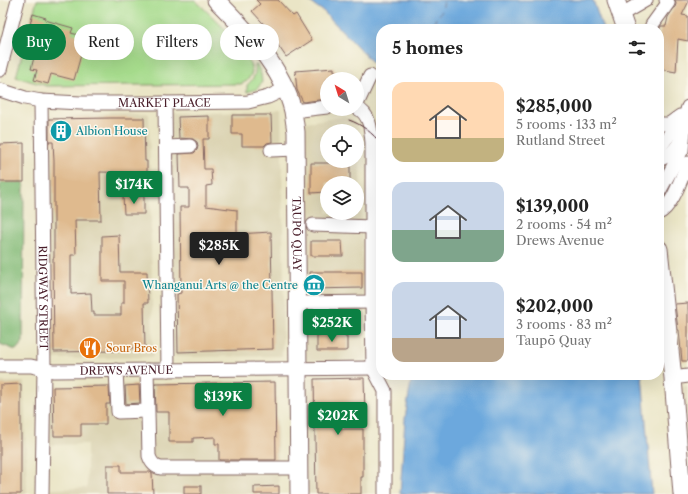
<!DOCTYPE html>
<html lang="en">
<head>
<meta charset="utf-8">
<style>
	:root { --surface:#fff; --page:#f2f2f2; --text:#222; --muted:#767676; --accent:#0b8043 }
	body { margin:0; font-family:"Libre Caslon Text",serif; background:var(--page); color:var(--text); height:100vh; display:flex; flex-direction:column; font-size:15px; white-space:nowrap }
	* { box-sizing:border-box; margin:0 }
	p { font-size:13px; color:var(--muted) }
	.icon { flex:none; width:22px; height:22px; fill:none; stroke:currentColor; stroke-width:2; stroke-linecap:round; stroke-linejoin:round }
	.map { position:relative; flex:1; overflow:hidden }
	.side { position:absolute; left:376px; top:24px; width:288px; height:356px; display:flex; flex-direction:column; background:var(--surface); border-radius:16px; box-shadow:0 4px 16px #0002 }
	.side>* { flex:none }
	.hud { position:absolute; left:12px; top:24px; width:304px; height:36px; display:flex; gap:8px }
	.needle { width:26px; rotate:322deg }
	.controls { position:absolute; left:320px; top:72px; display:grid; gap:8px }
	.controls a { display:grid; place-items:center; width:44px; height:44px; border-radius:50%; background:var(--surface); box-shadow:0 4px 16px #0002; font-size:20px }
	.price { position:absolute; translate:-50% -34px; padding:0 9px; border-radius:4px; background:var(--accent); color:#fff; font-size:13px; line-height:26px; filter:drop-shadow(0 1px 2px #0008) }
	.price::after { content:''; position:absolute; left:50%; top:24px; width:12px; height:9px; margin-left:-6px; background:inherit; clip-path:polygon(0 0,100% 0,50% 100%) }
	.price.selected { background:#222; color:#fff }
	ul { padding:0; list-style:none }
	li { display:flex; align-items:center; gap:12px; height:100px; padding:0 16px }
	li span { display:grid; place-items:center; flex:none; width:112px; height:80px; border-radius:12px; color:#555 }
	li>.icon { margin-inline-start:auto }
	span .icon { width:48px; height:48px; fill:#fffc; stroke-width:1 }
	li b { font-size:17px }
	h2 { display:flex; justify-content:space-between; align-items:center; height:48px; padding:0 16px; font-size:17px }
	.chip { padding:0 14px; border-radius:18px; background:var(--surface); box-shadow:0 4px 16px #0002; font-size:14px; line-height:36px }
	.chip.selected { background:var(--accent); color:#fff }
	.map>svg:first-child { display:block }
	.built { fill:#dcd4b4; fill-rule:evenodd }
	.green { fill:#a6db8c; stroke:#787d5c }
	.forest { fill:#84bb78; stroke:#676d52 }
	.water { fill:#6ca8dd; stroke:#5b6484 }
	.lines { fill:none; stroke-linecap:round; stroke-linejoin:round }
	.ferry { stroke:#585672; stroke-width:1; stroke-dasharray:5 4; stroke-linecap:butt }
	.building { fill:#dfba8e }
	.minor-casing { stroke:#826461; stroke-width:15 }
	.major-casing { stroke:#826461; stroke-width:19 }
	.minor { stroke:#fff; stroke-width:13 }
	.major { stroke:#fff; stroke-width:17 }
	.tram { stroke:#4a1f2b; stroke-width:1 }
	.labels { text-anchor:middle; stroke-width:3; stroke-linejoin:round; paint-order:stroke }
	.street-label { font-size:11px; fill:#4a1f2b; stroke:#fbf7ec }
	.culture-label { font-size:11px; fill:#0d838f; stroke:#fbf7ec; text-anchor:start }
	.food-label { font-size:11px; fill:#c56008; stroke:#fbf7ec; text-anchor:start }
</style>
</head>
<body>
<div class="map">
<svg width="688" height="494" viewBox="0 0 688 494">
	<rect width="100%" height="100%" fill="#fbf7ec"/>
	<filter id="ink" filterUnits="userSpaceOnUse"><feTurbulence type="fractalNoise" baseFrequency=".025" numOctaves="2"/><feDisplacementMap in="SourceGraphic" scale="8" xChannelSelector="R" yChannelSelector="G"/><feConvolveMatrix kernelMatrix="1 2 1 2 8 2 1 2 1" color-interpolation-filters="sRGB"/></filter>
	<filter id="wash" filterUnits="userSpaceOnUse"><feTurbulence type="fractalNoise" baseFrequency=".012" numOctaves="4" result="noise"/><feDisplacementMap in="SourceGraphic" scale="16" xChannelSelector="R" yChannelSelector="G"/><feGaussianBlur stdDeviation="0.9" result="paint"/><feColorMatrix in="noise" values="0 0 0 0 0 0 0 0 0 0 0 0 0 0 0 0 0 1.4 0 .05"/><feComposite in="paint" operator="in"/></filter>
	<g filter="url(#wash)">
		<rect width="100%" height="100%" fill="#eae5c6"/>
		<g class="built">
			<path d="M281,110L284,283L282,356L175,357L171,285L169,113Z"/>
			<path d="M149,114L153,357L50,359L45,117Z"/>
			<path d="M344,117L352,120L359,129L365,360L301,361L298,123ZM327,131H357V161H327ZM327,183H357V213H327Z"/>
			<path d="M365,376L367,494H304L302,377Z"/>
			<path d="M276,381L279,494H50V489L87,488V444L49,445L48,386Z"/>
			<path d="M0,382H24L27,494H0Z"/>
			<path d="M688,386V481L677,387Z"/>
		</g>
		<g class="green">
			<path d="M37,0H195C210,15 252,51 252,73L247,81L241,84L47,86L16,77Z"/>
			<path d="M255,65H257L261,74L262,82L257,89L247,92V85C254,79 256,74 255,65Z"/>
		</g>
		<path class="forest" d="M0,182H24L23,342L16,350L0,344Z"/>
		<g class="water">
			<path d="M307,0H593L603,29H381V71L323,11Z"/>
			<path d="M412,375H642L652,494H400L405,419Z"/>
		</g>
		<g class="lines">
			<path class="ferry" d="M428,29L442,11L444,0"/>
		</g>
		<g id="blocks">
			<g class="building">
				<path d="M256,0H278L293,16L296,14L312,40L286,57L269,32L270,31L252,11L260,4Z"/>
				<path d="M675,0H688V3L682,15L688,16V41L678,39L676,72L659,69L661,42L659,41L660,28L661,26H666L668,17L675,7L676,4Z"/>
				<path d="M33,14L46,18L45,20L73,28L71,33L86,37L74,80L51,74L48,84L34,80L37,70L31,69L42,27L30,24Z"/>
				<path d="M334,68V71H336L338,79H327V99L303,102L297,90L295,71Z"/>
				<path d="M232,115H271L272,142L267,143L264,146H242V134H232Z"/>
				<path d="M209,116V139H203L204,169H211L212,185L206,186V206L237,210V234L271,232L273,349L178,352L177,294L181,293L180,207H189V188H180L179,154L194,153L197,150L198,146L197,142L193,139L179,138L178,117Z"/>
				<path d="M111,118H144L145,161H147V173L100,172L101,220H75L76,255H71V294L91,293L92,312H94V315H121V303H124V281H102V236L119,235L120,272H147L148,303H144L145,348H118V351L54,352L53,258H54V161L53,142H49V119Z"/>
				<path d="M24,143V182H0V144Z"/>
				<path d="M311,163H350V183H327V192L311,193Z"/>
				<path d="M123,196H144V214H124Z"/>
				<path d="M311,241H342L343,256H311Z"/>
				<path d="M310,272H362V288L310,289Z"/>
				<path d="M688,303V361H682L679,330H678L675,304Z"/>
				<path d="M317,335H345V337H347V350L345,351H317Z"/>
				<path d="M364,378L365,413L341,414V429H363V477H361V494H316L314,379Z"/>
				<path d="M275,382L276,460H219V444H215V437L193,438V442H169V412H156L155,384Z"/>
				<path d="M21,384V494H0V385Z"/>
				<path d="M139,385L140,403L126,404L125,386Z"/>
				<path d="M109,386L110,404H106V424H81V436H54L53,387Z"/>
				<path d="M107,465H121V472H150L152,473L153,494H107Z"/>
				<rect x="184" y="486" width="17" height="8"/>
				<path d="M279,486V494H254V487Z"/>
			</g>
		</g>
	</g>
	<g filter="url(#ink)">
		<use href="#blocks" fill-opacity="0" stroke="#826461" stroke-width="1"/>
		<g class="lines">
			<g class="minor-casing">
				<g id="minor">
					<path d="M622,14L646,0"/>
					<path d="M652,29V25L668,3L666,0"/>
					<path d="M0,70L18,0"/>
					<path id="s1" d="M0,90L25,98L41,101L81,103H165L248,102L268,97L285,89"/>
					<path id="s2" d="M41,101L44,368L42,494"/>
					<path d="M165,103L168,370"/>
					<path d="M357,104L370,76"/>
					<path d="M357,108C370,114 371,130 372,143V302L373,368L385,391V494"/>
					<path d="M293,111L327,107"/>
					<path d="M659,124H669L680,116"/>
					<path d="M166,147L190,146"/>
					<path d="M659,148L673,130L676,119"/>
					<path d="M271,150L296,149"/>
					<path d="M659,160C672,155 681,144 684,129C686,122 685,114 688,107"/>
					<path d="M659,192L682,150L684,131"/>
					<path d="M659,213C673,206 681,178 688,163"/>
					<path d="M313,225L373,227"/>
					<path d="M298,303L372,302"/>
					<path id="s3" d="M0,366H31L53,371L373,368"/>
					<path d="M116,370L118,412L147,411"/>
					<path d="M147,370L149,456C151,462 154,467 161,468H299"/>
					<path d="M673,378L688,376"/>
				</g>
			</g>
			<g class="major-casing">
				<g id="major">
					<path id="s4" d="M216,0C246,30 283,68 293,111C294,118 295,125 296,132L299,494"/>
					<path d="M616,0L626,29"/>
					<path d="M659,249L673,378L682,494"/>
				</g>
			</g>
			<use href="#minor" class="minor"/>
			<use href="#major" class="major"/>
			<path class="tram" d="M349,120C361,124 373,133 381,144"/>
		</g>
	</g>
	<defs>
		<g id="building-disc" transform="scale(1.15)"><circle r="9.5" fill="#0f9aa8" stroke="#fbf7ec"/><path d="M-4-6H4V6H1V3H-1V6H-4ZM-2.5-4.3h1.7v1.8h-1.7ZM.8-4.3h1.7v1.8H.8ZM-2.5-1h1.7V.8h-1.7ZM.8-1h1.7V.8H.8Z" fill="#fff"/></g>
		<g id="museum-disc" transform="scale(1.15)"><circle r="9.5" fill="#0f9aa8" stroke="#fbf7ec"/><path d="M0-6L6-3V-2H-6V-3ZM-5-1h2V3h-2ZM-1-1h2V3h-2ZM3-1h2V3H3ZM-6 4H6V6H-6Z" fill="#fff"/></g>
		<g id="restaurant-disc" transform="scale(1.15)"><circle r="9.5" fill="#e8710a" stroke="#fbf7ec"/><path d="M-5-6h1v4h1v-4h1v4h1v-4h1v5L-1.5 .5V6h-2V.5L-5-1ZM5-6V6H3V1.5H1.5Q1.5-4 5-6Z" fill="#fff"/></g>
	</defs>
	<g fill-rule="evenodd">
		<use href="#building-disc" x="61" y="131"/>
		<use href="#museum-disc" x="314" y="285"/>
		<use href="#restaurant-disc" x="90" y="348"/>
	</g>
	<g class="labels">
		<g class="street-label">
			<text dy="4" stroke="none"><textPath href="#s1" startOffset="166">MARKET PLACE</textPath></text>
			<text dy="4" stroke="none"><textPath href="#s4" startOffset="260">TAUPŌ QUAY</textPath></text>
			<text dy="4" stroke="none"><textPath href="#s2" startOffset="197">RIDGWAY STREET</textPath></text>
			<text dy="4" stroke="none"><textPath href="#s3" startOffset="127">DREWS AVENUE</textPath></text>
		</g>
		<g class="culture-label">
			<text x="76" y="135">Albion House</text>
			<text x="298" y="289" text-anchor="end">Whanganui Arts @ the Centre</text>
		</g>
		<g class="food-label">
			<text x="106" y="352">Sour Bros</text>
		</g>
	</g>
</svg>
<div class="controls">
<a><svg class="needle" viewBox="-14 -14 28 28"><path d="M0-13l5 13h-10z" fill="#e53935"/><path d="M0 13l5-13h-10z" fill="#767676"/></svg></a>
<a><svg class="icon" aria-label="locate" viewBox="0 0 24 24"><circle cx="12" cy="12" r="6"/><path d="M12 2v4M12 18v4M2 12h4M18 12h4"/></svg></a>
<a><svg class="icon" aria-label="layers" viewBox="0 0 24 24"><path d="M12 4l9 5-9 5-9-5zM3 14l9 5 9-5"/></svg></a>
</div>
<b class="price" style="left:134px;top:205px">$174K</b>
<b class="price selected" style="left:219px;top:266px">$285K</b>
<b class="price" style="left:332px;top:343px">$252K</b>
<b class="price" style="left:223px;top:417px">$139K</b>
<b class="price" style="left:338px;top:436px">$202K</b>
<div class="hud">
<a class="chip selected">Buy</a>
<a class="chip">Rent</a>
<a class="chip">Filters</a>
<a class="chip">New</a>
</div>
<section class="side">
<h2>5 homes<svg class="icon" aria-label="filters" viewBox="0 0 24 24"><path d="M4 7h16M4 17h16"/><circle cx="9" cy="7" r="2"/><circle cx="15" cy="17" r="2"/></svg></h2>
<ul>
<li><span style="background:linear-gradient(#ffd9b3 70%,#c2b280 0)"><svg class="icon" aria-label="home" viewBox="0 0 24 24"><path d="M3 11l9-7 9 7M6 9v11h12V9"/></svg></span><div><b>$285,000</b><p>5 rooms · 133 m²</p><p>Rutland Street</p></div></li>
<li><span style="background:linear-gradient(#c9d6e8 60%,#7fa58c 0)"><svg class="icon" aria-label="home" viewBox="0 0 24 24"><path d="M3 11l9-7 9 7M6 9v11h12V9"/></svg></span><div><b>$139,000</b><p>2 rooms · 54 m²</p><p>Drews Avenue</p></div></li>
<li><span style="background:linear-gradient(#c9d6e8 70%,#b9a48a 0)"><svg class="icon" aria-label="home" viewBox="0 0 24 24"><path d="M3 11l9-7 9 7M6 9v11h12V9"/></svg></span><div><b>$202,000</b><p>3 rooms · 83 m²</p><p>Taupō Quay</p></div></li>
</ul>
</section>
</div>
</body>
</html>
